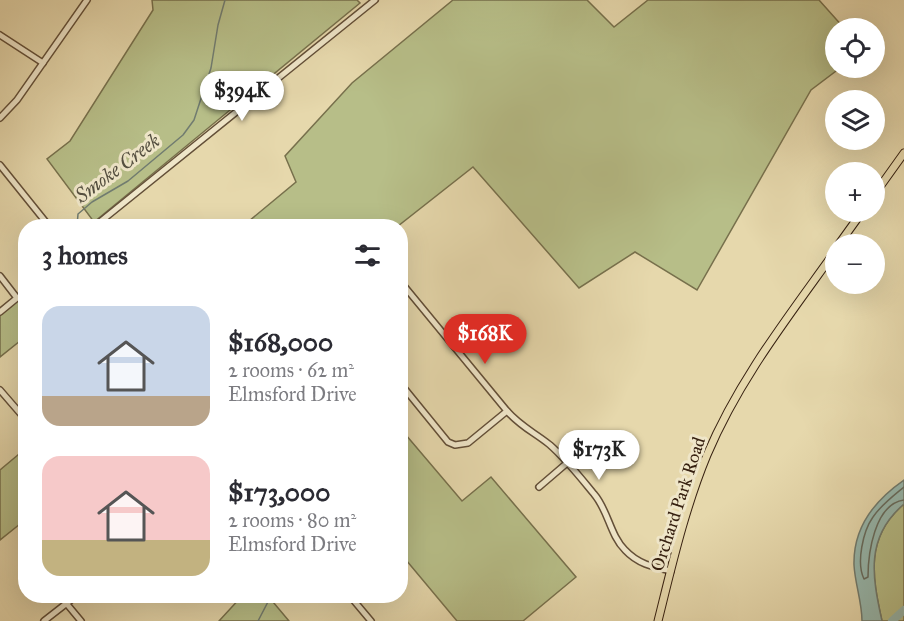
<!DOCTYPE html>
<html lang="en">
<head>
<meta charset="utf-8">
<style>
	:root { --surface:#fff; --page:#f7f7f7; --text:#2b2b33; --muted:#7c7c81; --accent:#d93025 }
	body { margin:0; font-family:"IM FELL Great Primer",serif; background:var(--page); color:var(--text); height:100vh; display:flex; flex-direction:column; font-size:22px; white-space:nowrap }
	* { box-sizing:border-box; margin:0 }
	p { font-size:20px; color:var(--muted) }
	.icon { flex:none; width:33px; height:33px; fill:none; stroke:currentColor; stroke-width:2; stroke-linecap:round; stroke-linejoin:round }
	.map { position:relative; flex:1; overflow:hidden }
	.side { position:absolute; left:18px; top:219px; width:390px; height:384px; display:flex; flex-direction:column; background:var(--surface); border-radius:24px; box-shadow:0 6px 24px #0002 }
	.side>* { flex:none }
	.controls { position:absolute; left:825px; top:18px; display:grid; gap:12px }
	.controls a { display:grid; place-items:center; width:60px; height:60px; border-radius:50%; background:var(--surface); box-shadow:0 6px 24px #0002; font-size:30px }
	.price { position:absolute; translate:-50% -51px; padding:0 14px; border-radius:21px; background:#fff; color:#222; font-size:20px; line-height:39px; filter:drop-shadow(0 2px 3px #0008) }
	.price::after { content:''; position:absolute; left:50%; top:36px; width:18px; height:14px; margin-left:-9px; background:inherit; clip-path:polygon(0 0,100% 0,50% 100%) }
	.price.selected { background:var(--accent); color:#fff }
	ul { padding:0; list-style:none }
	li { display:flex; align-items:center; gap:18px; height:150px; padding:0 24px }
	li span { display:grid; place-items:center; flex:none; width:168px; height:120px; border-radius:18px; color:#555 }
	li>.icon { margin-inline-start:auto }
	span .icon { width:72px; height:72px; fill:#fffc; stroke-width:1 }
	li b { font-size:26px }
	h2 { display:flex; justify-content:space-between; align-items:center; height:72px; padding:0 24px; font-size:26px }
	.map>svg:first-child { display:block }
	.green { fill:#b7be88; stroke:#77704c; stroke-width:1.5 }
	.water { fill:#97b9af; stroke:#717c70; stroke-width:1.5 }
	.lines { fill:none; stroke-linecap:round; stroke-linejoin:round }
	.shore { stroke:#676d60; stroke-width:1.5 }
	.stream { stroke:#717c70; stroke-width:1.5 }
	.river { stroke:#97b9af; stroke-width:8 }
	.minor-casing { stroke:#634f38; stroke-width:8 }
	.major-casing { stroke:#372111; stroke-width:9 }
	.minor { stroke:#efe6c9; stroke-width:5 }
	.major { stroke:#e6d8ac; stroke-width:7 }
	.labels { text-anchor:middle; stroke-width:6; stroke-linejoin:round; paint-order:stroke }
	.street-label { font-size:18px; fill:#372111; stroke:#efe6c9 }
	.water-label { font-size:20px; font-style:italic; fill:#544f40; stroke:#efe6c9 }
</style>
</head>
<body>
<div class="map">
<svg width="904" height="621" viewBox="0 0 904 621">
	<rect width="100%" height="100%" fill="#e6d8ac"/>
	<filter id="stains"><feTurbulence type="fractalNoise" baseFrequency=".00333" numOctaves="4"/><feColorMatrix values="0 0 0 0 .2 0 0 0 0 .09 0 0 0 0 .02 0 0 0 .5 -.17"/></filter>
	<radialGradient id="worn" r=".72"><stop offset=".6" stop-color="#630" stop-opacity="0"/><stop offset="1" stop-color="#630" stop-opacity=".3"/></radialGradient>
	<g class="green">
		<path d="M152,0H357L360,3L94,222L47,159L70,141L153,10Z"/>
		<path d="M453,0H587L614,27L648,0H819L844,28H836V68H840L811,90L697,290L635,252L579,288L473,167L398,226H243L296,182L285,156L352,83Z"/>
		<path d="M25,292V337L0,357V314Z"/>
		<path d="M400,428L462,501L491,477L576,577L523,621H457L401,554Z"/>
		<path d="M25,449V520L0,540V470Z"/>
		<path d="M904,504V621H882C872,576 865,537 904,504Z"/>
		<path d="M242,596H268L289,621H219Z"/>
	</g>
	<path class="water" d="M904,480V504C865,537 872,576 882,621H862C862,602 855,584 854,565C853,528 875,500 904,480Z"/>
	<g class="lines">
		<path class="shore" d="M904,487C893,496 881,505 873,517C863,531 856,563 864,579L868,577C868,555 874,504 904,500"/>
		<g class="stream">
			<path d="M77,226L78,214L92,202L128,181L183,135L194,120L211,68L218,25L225,0"/>
			<path d="M258,621L271,596"/>
		</g>
		<path class="river" d="M892,621L904,610"/>
		<g class="minor-casing">
			<g id="minor">
				<path d="M0,35L43,63"/>
				<path d="M0,118L17,100L87,0"/>
				<path d="M0,165L49,226"/>
				<path d="M95,226L375,0"/>
				<path d="M0,276L17,298L0,312"/>
				<path d="M400,281L507,411L468,443L455,445L448,442L400,383"/>
				<path d="M0,390L26,420"/>
				<path d="M507,411C521,427 534,432 550,445C566,459 580,477 594,494C608,510 610,535 625,550C638,564 653,567 671,571"/>
				<path d="M539,487L567,463"/>
				<path d="M350,596L371,621"/>
				<path d="M66,603L81,621"/>
				<path d="M44,621L76,596"/>
			</g>
		</g>
		<g class="major-casing">
			<g id="major">
				<path d="M874,195L904,153"/>
				<path d="M839,244L862,212"/>
				<path d="M658,621C672,565 685,508 707,455C739,379 789,316 836,250"/>
			</g>
		</g>
		<use href="#minor" class="minor"/>
		<use href="#major" class="major"/>
	</g>
	<g class="labels">
		<g class="street-label">
			<text transform="translate(678 504) rotate(-72)" y="6">Orchard Park Road</text>
		</g>
		<g class="water-label">
			<text transform="translate(117 168) rotate(-37)" y="7">Smoke Creek</text>
		</g>
	</g>
	<rect width="100%" height="100%" filter="url(#stains)"/>
	<rect width="100%" height="100%" fill="url(#worn)"/>
</svg>
<div class="controls">
<a><svg class="icon" aria-label="locate" viewBox="0 0 24 24"><circle cx="12" cy="12" r="6"/><path d="M12 2v4M12 18v4M2 12h4M18 12h4"/></svg></a>
<a><svg class="icon" aria-label="layers" viewBox="0 0 24 24"><path d="M12 4l9 5-9 5-9-5zM3 14l9 5 9-5"/></svg></a>
<a>+</a>
<a>−</a>
</div>
<b class="price" style="left:242px;top:122px">$394K</b>
<b class="price selected" style="left:485px;top:365px">$168K</b>
<b class="price" style="left:599px;top:481px">$173K</b>
<section class="side">
<h2>3 homes<svg class="icon" aria-label="filters" viewBox="0 0 24 24"><path d="M4 7h16M4 17h16"/><circle cx="9" cy="7" r="2"/><circle cx="15" cy="17" r="2"/></svg></h2>
<ul>
<li><span style="background:linear-gradient(#c9d6e8 75%,#b9a48a 0)"><svg class="icon" aria-label="home" viewBox="0 0 24 24"><path d="M3 11l9-7 9 7M6 9v11h12V9"/></svg></span><div><b>$168,000</b><p>2 rooms · 62 m²</p><p>Elmsford Drive</p></div></li>
<li><span style="background:linear-gradient(#f6c9c9 70%,#c2b280 0)"><svg class="icon" aria-label="home" viewBox="0 0 24 24"><path d="M3 11l9-7 9 7M6 9v11h12V9"/></svg></span><div><b>$173,000</b><p>2 rooms · 80 m²</p><p>Elmsford Drive</p></div></li>
</ul>
</section>
</div>
</body>
</html>
